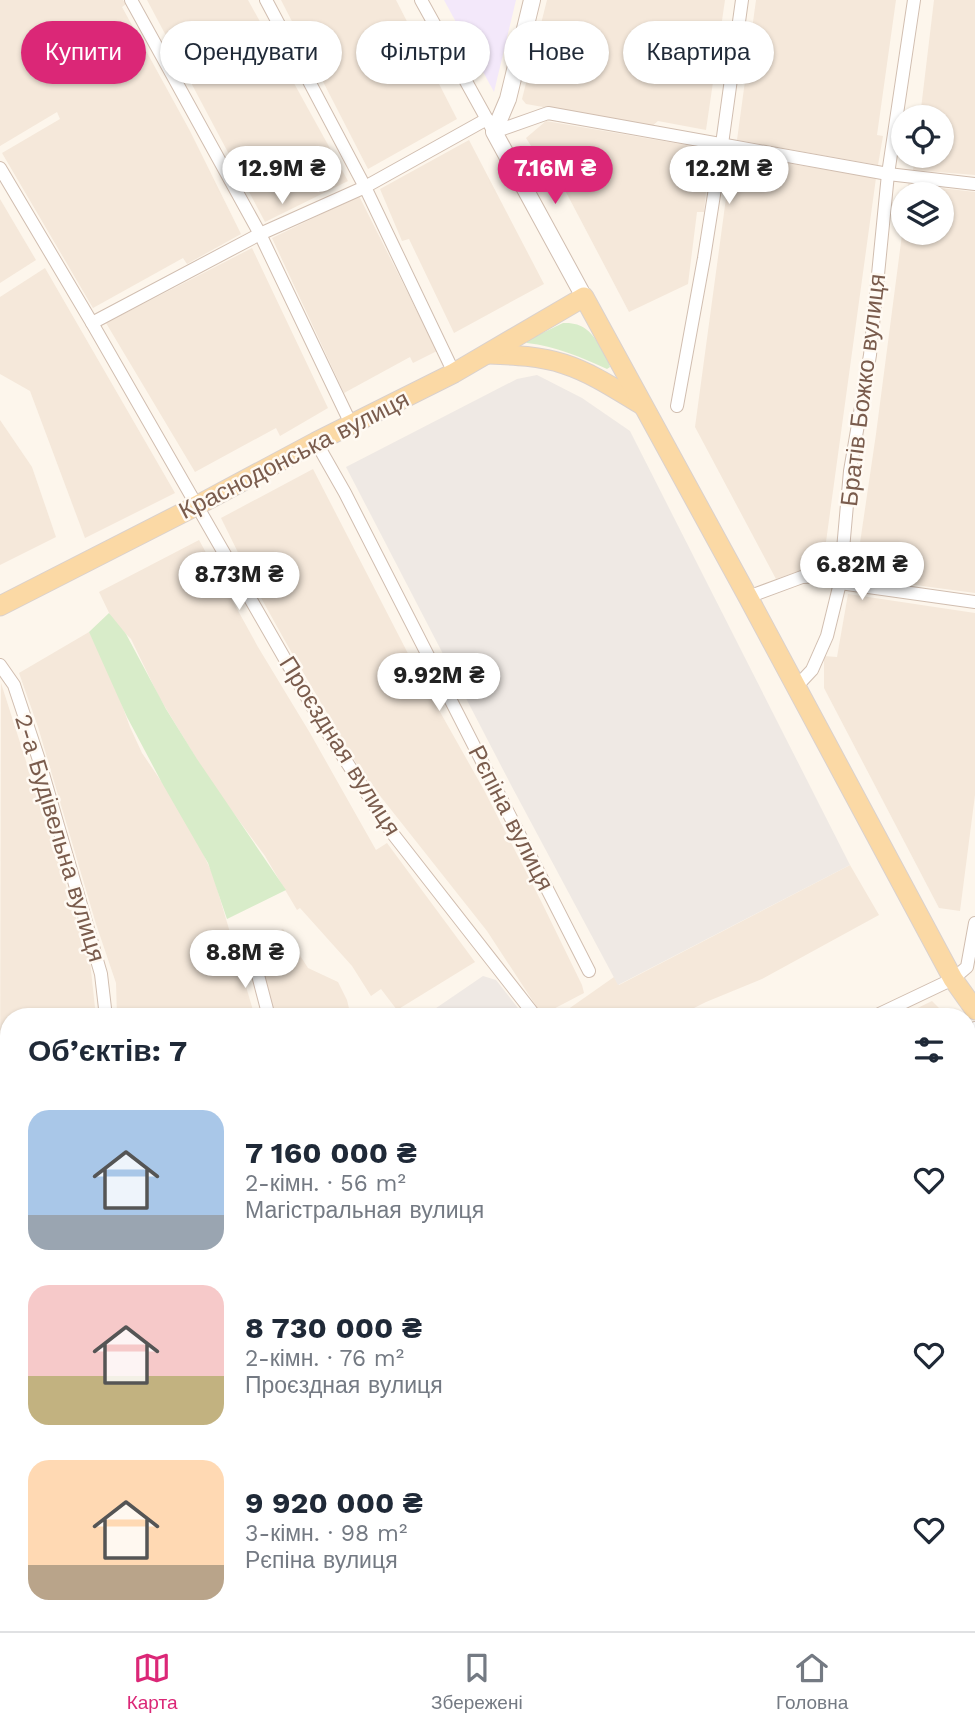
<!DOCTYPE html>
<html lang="uk">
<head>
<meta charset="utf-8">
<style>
	:root { --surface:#fff; --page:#f2f2f3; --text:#1f2937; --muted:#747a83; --line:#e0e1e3; --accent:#db2777 }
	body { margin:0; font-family:"Work Sans",sans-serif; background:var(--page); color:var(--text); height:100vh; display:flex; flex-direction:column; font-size:26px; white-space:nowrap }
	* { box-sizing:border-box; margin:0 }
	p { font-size:23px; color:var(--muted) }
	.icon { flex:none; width:38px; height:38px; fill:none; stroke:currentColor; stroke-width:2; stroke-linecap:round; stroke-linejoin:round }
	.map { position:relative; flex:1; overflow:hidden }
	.details { position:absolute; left:0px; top:1008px; width:976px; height:623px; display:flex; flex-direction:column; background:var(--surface); border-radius:28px 28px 0 0; box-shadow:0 2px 5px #0004 }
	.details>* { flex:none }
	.hud { position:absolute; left:21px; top:21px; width:934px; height:63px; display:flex; gap:14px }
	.buttons { position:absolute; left:891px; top:105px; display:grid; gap:14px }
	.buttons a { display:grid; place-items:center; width:63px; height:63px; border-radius:50%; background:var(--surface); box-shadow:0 2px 5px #0004; font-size:35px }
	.price { position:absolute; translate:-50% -60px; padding:0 16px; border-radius:24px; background:#fff; color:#222; font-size:23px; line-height:46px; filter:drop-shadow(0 2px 4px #0008) }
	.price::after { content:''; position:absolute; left:50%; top:42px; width:21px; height:16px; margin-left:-10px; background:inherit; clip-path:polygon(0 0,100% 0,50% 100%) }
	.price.selected { background:var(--accent); color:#fff }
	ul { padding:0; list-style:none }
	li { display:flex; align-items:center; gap:21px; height:175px; padding:0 28px }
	li span { display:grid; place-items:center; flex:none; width:196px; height:140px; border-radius:21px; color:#555 }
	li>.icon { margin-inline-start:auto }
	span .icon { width:84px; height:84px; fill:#fffc; stroke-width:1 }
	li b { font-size:30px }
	h2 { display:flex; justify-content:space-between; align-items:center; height:84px; padding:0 28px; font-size:30px }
	.chip { padding:0 24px; border-radius:32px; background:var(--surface); box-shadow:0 2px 5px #0004; font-size:24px; line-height:63px }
	.chip.selected { background:var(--accent); color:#fff }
	.tab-bar { display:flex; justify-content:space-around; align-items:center; height:98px; border-top:2px solid var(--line); background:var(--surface); font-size:19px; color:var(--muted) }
	.tab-bar a { display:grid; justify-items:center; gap:4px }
	.tab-bar .selected { color:var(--accent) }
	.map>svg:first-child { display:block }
	.residential { fill:#f5e8da }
	.industrial { fill:#efe9e4 }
	.education { fill:#f3e8fa }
	.green { fill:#d8ecc9 }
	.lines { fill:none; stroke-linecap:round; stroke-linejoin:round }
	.minor-casing { stroke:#d1beb0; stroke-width:14 }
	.tertiary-casing { stroke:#d1beb0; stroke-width:18 }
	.primary-casing { stroke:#dad1cd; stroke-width:21 }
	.minor { stroke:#fff; stroke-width:12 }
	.tertiary { stroke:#fff; stroke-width:16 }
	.primary { stroke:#fbd9a5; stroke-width:19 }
	.labels { text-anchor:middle; stroke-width:5; stroke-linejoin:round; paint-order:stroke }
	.street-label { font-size:24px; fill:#7a5c4d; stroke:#fffaf3 }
</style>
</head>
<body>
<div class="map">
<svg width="975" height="1631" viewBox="0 0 975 1631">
	<rect width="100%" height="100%" fill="#fdf6ec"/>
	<g class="residential">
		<path d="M0,0H123L126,4L122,7L190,131L241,234L187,264L183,258L93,308L2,153L60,119L57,112L0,146Z"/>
		<path d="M147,0H248L348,181L265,222Z"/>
		<path d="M281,0H396L457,119L368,169Z"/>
		<path d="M547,0H725L706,130L658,121L652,126L526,104L522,99Z"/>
		<path d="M756,0H896L877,135L883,136L878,165L737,140Z"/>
		<path d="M934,0H975V175L913,170L915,156H942V117H920Z"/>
		<path d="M546,121L704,148L697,181L707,183L704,212H697L688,284L629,312L557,175L551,177L526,138Z"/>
		<path d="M469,140L544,284L454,333L409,239L402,241L380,189Z"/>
		<path d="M732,154L876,178L822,571H799L776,579L695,427Z"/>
		<path d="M908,184L975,192V593L855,577L876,434L903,227V233H942V194H907Z"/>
		<path d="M359,196L437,351L413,363L410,357L344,393L272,238Z"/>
		<path d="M0,199L36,260L0,283Z"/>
		<path d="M252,248L328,408L280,436L276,428L195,472L106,323Z"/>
		<path d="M45,268L175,493L85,538L30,391L0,374V297Z"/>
		<path d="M0,420L32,467L56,537L0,565Z"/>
		<path d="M313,469L417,671L484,790L541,901L582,985L584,993L542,1015L487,931L362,773L289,648L255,587L221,518Z"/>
		<path d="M199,540L258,647L310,733L376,850L387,843L475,962L397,1010L381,989L371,996L352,966L300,908L297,910L265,856L210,781L159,697L131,639L113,621L99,592Z"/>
		<path d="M848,594L975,613V795L960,911L939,908L824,688V656L837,657Z"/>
		<path d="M89,632L111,675L130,727L142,753L188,821L213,875L255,1017H117L116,983L96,924L38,727L19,673Z"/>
		<path d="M1,683L90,961L96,1017H9V1132H0Z"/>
		<path d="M850,865L879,915L762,979L706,1002L676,1017H557L614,977L619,985Z"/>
		<path d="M283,929L308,968L338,982L347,1000L351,1017H273L254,940Z"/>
		<path d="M932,1001L948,1017H899Z"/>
		<path d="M0,1147H9V1338H5V1343H0Z"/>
		<path d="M975,1254V1502L968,1498V1268Z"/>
		<path d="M0,1355L9,1356V1622H78L79,1631H0Z"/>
		<path d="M105,1622H235L236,1631H106Z"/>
		<path d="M255,1622H392L395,1631H257Z"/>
		<path d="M414,1622H583L588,1631H417Z"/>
		<path d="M660,1622H923L919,1631H658Z"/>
	</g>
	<g class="industrial">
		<path d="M537,375L582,398L630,431L850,865L618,985L511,785L346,467L517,379Z"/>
		<path d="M483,976L496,980L525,1017H423Z"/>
	</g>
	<path class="education" d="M444,0H516L494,92Z"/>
	<g class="green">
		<path d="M563,323C582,322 591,331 600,346C604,353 608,359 610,367L607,369C580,357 556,346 527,343L526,341Z"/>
		<path d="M109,613L126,634L166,709L197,759L286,890L227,919L208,863L162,783L127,717L89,632Z"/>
	</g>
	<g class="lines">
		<g class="minor-casing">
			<g id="minor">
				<path d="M131,0L260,234L351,424"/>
				<path d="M266,0L365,187L454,373"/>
				<path d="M421,0L494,132L548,113L888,174L975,184"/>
				<path d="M0,168L92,323L324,727L393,834L536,1017"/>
				<path d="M92,323L260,234L365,187L487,119"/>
				<path d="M677,406L704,258L722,144L742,0"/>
				<path d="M316,442L345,493L589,971"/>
				<path d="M748,597L802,577L826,576L840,583L975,602"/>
				<path d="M0,665L14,685L39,760L101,974L106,1017"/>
				<path d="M797,686L812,670L827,636L840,583L850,471L870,355L888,174L914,0"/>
				<path d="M253,956L269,1017"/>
				<path d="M873,1017L953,979L967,967L975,923"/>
				<path d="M968,1062L975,1028"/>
				<path d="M0,1141H9"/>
				<path d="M0,1348L9,1349"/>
				<path d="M968,1556L975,1560"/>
				<path d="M93,1622L94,1631"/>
				<path d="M247,1622L248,1631"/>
				<path d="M403,1622L406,1631"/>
				<path d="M627,1622L629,1631"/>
			</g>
		</g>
		<g class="tertiary-casing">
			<g id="tertiary">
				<path d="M532,0L508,99L494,132L584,297"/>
				<path d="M968,1584L975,1571"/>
				<path d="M942,1631L947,1622"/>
			</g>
		</g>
		<g class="primary-casing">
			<g id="primary">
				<path d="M488,354C513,355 540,356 564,364C592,373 617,390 642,405"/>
				<path d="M0,606L196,506L316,442L454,373L584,297L748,597L953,979L975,1010"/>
			</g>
		</g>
		<use href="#minor" class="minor"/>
		<use href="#tertiary" class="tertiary"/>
		<use href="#primary" class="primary"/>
	</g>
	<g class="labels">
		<g class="street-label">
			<text transform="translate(863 390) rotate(-83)" y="8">Братів Божко вулиця</text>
			<text transform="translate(294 455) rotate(-27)" y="8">Краснодонська вулиця</text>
			<text transform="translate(340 746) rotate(58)" y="8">Проєздная вулиця</text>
			<text transform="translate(511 818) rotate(63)" y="8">Рєпіна вулиця</text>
			<text transform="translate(60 838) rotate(73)" y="8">2-а Будівельна вулиця</text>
		</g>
	</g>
</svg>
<div class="buttons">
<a><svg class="icon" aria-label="locate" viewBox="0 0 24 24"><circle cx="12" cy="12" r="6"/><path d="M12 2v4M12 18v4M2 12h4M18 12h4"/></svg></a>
<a><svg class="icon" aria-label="layers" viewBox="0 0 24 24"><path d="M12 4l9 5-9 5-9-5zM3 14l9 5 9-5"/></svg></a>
</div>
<b class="price" style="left:282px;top:206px">12.9M ₴</b>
<b class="price selected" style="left:555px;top:206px">7.16M ₴</b>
<b class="price" style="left:729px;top:206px">12.2M ₴</b>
<b class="price" style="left:862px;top:602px">6.82M ₴</b>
<b class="price" style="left:239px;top:612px">8.73M ₴</b>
<b class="price" style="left:439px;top:713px">9.92M ₴</b>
<b class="price" style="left:245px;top:990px">8.8M ₴</b>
<div class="hud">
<a class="chip selected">Купити</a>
<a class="chip">Орендувати</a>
<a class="chip">Фільтри</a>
<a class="chip">Нове</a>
<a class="chip">Квартира</a>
</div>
<section class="details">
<h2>Об’єктів: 7<svg class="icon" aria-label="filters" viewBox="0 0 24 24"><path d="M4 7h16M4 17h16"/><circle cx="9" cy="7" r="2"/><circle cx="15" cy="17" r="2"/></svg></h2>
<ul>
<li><span style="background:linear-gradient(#a9c7e8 75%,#9aa5b1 0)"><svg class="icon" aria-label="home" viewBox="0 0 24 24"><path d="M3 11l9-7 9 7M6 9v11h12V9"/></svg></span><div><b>7 160 000 ₴</b><p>2-кімн. · 56 m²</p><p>Магістральная вулиця</p></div><svg class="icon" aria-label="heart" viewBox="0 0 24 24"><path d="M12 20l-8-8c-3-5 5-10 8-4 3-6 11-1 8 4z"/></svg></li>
<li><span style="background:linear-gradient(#f6c9c9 65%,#c2b280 0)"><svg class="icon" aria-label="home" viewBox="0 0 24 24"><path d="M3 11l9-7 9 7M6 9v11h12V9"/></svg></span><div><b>8 730 000 ₴</b><p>2-кімн. · 76 m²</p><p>Проєздная вулиця</p></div><svg class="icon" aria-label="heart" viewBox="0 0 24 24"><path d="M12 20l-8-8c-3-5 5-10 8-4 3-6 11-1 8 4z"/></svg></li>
<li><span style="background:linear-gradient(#ffd9b3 75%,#b9a48a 0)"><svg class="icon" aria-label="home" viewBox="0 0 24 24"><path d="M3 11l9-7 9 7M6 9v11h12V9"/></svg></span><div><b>9 920 000 ₴</b><p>3-кімн. · 98 m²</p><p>Рєпіна вулиця</p></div><svg class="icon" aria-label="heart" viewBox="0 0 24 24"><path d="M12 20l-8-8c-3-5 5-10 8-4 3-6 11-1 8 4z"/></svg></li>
</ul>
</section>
</div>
<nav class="tab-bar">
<a class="selected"><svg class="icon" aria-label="map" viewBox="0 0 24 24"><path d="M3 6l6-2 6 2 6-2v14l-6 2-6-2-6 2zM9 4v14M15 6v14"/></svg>Карта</a>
<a><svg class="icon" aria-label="saved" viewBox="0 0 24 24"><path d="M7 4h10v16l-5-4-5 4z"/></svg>Збережені</a>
<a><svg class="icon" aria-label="home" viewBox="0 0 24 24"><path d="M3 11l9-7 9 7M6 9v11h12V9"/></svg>Головна</a>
</nav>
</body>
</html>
